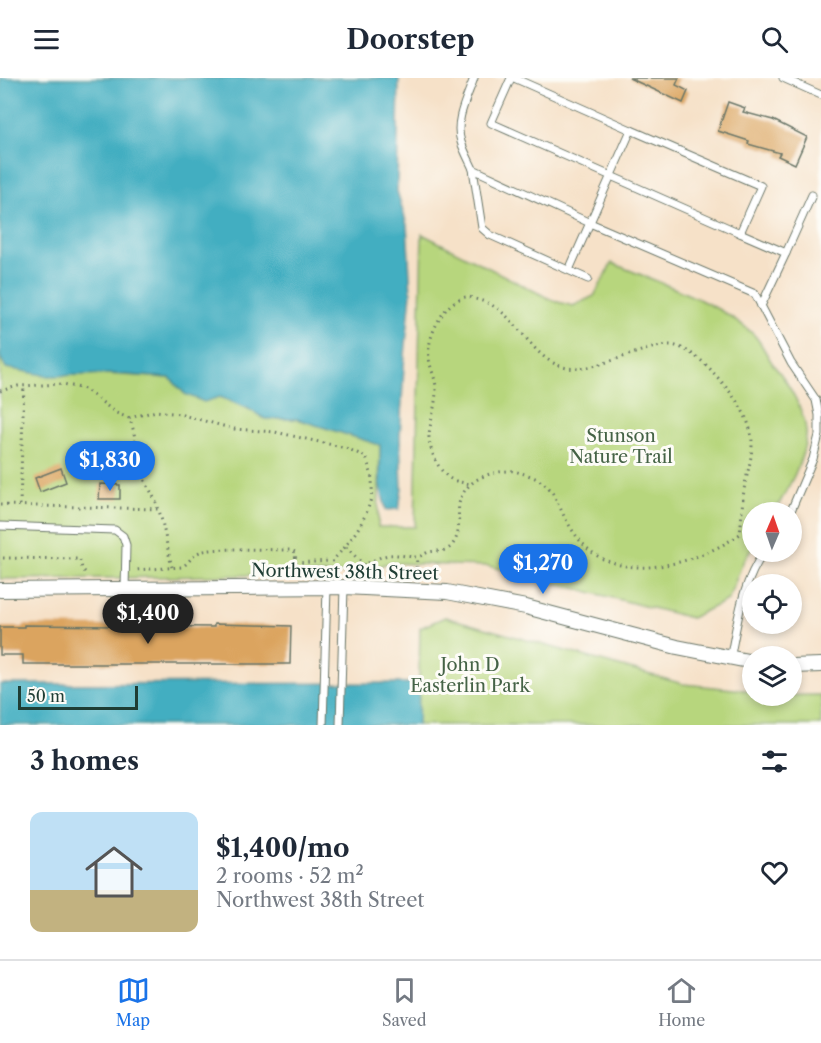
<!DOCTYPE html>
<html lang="en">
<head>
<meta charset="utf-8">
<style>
	:root { --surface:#fff; --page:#f6f6f7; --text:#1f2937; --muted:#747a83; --line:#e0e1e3; --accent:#1a73e8 }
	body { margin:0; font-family:"Libre Caslon Text",serif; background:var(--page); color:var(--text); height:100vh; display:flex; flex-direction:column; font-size:22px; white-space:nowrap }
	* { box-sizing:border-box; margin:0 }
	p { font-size:20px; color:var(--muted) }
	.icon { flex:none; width:33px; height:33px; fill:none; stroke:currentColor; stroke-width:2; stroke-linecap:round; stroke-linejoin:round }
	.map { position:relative; height:647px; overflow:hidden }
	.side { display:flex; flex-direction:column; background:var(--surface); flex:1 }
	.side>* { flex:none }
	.needle { width:39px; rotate:2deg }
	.buttons { position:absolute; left:742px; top:424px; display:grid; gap:12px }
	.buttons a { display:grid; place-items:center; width:60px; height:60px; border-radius:50%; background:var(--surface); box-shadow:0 3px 9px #0003; font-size:30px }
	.scale { position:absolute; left:18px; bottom:15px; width:120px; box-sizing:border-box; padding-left:6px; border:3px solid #1f3d34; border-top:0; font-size:16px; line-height:21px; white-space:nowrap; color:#1f3d34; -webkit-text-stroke:4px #fdfcf7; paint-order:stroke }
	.price { position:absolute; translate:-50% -51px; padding:0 14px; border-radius:21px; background:var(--accent); color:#fff; font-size:20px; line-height:39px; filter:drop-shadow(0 2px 3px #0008) }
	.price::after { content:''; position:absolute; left:50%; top:36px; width:18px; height:14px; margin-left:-9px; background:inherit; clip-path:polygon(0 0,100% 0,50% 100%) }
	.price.selected { background:#222; color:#fff }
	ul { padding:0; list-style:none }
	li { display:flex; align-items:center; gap:18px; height:150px; padding:0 30px }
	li+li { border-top:2px solid var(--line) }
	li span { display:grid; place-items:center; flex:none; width:168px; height:120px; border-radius:12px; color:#555 }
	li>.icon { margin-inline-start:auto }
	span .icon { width:72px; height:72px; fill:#fffc; stroke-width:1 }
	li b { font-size:26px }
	h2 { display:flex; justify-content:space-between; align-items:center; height:72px; padding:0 30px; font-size:26px }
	header { display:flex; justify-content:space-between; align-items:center; height:78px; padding:0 30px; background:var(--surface); font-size:27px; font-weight:800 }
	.tab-bar { display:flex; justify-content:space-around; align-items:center; height:84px; border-top:2px solid var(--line); background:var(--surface); font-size:16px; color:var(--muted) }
	.tab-bar a { display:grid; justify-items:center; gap:3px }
	.tab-bar .selected { color:var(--accent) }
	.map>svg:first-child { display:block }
	.green { fill:#b7d67d; stroke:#6b8a58; stroke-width:1.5 }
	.water { fill:#42aec1; stroke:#30767a; stroke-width:1.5 }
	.building { fill:#dba45f }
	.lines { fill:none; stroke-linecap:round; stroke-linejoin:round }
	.service-casing { stroke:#6a7668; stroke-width:9 }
	.minor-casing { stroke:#6a7668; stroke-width:16 }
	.path { stroke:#6a7668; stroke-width:3; stroke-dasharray:1.5 4.5; stroke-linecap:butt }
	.service { stroke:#fff; stroke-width:7 }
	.minor { stroke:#fff; stroke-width:14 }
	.labels { text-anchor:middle; stroke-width:6; stroke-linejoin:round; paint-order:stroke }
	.park-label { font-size:18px; fill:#456346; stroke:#fdfcf7 }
	.street-label { font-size:18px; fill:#1f3d34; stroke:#fdfcf7 }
</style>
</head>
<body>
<header><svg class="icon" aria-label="menu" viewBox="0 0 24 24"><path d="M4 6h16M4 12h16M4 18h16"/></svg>Doorstep<svg class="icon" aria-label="search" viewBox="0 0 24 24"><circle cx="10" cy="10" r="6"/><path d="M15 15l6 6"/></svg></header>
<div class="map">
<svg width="821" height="647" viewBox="0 0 821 647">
	<rect width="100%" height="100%" fill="#fdfcf7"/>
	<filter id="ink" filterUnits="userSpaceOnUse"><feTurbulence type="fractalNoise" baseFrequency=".0167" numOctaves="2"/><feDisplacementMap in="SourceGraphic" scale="12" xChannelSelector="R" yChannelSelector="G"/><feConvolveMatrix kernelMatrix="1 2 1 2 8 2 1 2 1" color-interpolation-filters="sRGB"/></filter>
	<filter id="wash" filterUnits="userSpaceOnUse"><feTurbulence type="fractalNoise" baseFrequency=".008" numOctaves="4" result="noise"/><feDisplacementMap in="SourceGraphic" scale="24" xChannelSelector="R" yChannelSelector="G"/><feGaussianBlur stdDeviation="1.35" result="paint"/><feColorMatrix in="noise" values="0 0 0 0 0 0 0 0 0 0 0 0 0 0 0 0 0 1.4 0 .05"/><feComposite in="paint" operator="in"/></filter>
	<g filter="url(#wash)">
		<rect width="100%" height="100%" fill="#f6e1c8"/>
		<g class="green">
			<path d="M422,156L554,223L573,228L594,218L612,185C654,203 723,225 755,258C763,267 767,279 775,289C788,304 808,338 806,359C803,387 787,411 774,435H753V468L743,484L728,522L691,540L488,488L388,485L360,495L111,500L0,501V279L7,290L170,300L185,316L220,319L247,330L265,341H297L380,367L378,449H415Z"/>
			<path d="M445,539L683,606L753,613V618L821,617V647H418L420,550Z"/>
		</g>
		<g class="water">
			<path d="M0,0H399L397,113L407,147L411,215L404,288L400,358L402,410L399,431L386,432L380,408V367L297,341H265L247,330L220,319L204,324L185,316L170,300L114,296L49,298L6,290L0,279Z"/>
			<path d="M419,605L418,647H0V606Z"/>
		</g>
		<g id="blocks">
			<g class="building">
				<path d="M629,0H679L676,7L688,13L683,25Z"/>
				<path d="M728,24L745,30L743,34L773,42L807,59L795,86L778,78L780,75L748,66L749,63L718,53Z"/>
				<path d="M61,390L66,404L40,414L35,400Z"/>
				<path d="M100,406L120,407V421H99Z"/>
				<path d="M214,546L291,548L290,586H23V577H0V549H24V547L214,549Z"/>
			</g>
		</g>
	</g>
	<g filter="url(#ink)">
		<use href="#blocks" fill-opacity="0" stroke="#6a7668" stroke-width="1.5"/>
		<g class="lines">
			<g class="service-casing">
				<g id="service">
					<path d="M474,0C467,20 454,43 461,64C464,73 469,82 473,91L590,145L755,216L791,285L816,322L819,337V357L813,381L790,435"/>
					<path d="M511,0L491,45L740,155L761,108L631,52"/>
					<path d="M514,0L631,52L569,192"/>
					<path d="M783,0L821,17"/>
					<path d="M473,91L482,150L490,157L588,201"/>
					<path d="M740,155L786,175L761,228"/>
					<path d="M786,175L812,117"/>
					<path d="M0,448L115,452L123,458L126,467L125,511"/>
					<path d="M730,581C738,543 741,507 764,474"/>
					<path d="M323,647L327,509"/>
					<path d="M340,647L344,509"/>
				</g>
			</g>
			<g class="minor-casing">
				<g id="minor">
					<path d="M0,512L344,509L447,514L526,529L677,569L753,584"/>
					<path d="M792,588L821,587"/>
				</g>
			</g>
			<g class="path">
				<path d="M0,313L18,308L63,306L85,311L116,335L129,340C137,356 135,374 140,391C144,404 153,415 158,429C164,448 167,470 172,489"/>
				<path d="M129,340L156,333L179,336L234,351L275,354L346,370L366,379C368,387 372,395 372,403C375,432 351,464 332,483L296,485L295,474L290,472C273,472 211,469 200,474C192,477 189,485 182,489L135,492"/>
				<path d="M0,427L158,431"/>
				<path d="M20,427L24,307"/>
				<path d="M346,469L364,487C372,483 381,478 389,477C399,476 408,479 416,479C421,479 425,475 429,474C438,472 447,475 453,466C462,453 457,439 459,426C464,403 487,394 508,393C513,392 517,394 521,395C529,397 539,401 546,407C554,414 559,428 564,438C570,449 576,459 585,468C624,508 701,484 740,456C742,439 742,422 745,406C748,392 752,380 752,366C752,337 729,312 711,292C702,282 683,267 669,267C638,269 590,297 563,289C526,278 518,230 475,221C472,220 469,218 466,219C444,222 426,260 429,280C430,291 436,300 436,311C436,326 431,341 429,356C428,370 439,396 453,402C459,404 465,405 471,406"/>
				<path d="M3,480L80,481L82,491L87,496"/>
				<path d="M416,496L417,479"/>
			</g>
			<use href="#service" class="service"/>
			<use href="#minor" class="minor"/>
		</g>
	</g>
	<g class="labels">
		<g class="park-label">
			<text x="621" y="364">Stunson<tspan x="621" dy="21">Nature Trail</tspan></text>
			<text x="470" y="593">John D<tspan x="470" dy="21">Easterlin Park</tspan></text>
		</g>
		<g class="street-label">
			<text transform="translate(345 494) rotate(1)" y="6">Northwest 38th Street</text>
		</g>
	</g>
</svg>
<div class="buttons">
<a><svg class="needle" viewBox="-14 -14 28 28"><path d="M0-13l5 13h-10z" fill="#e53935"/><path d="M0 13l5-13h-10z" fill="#747a83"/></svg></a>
<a><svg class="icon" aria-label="locate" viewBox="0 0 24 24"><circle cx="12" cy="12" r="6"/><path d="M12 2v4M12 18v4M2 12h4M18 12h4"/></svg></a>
<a><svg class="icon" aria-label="layers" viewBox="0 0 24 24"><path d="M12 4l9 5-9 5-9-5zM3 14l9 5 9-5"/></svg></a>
</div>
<div class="scale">50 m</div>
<b class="price" style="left:110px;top:414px">$1,830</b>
<b class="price" style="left:543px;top:517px">$1,270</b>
<b class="price selected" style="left:148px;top:567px">$1,400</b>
</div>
<section class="side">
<h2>3 homes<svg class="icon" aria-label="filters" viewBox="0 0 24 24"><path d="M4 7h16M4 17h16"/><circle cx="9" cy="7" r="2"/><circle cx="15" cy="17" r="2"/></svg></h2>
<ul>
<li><span style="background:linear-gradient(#bfe0f5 65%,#c2b280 0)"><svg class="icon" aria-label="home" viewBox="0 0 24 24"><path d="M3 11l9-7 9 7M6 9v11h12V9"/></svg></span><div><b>$1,400/mo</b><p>2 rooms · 52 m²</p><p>Northwest 38th Street</p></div><svg class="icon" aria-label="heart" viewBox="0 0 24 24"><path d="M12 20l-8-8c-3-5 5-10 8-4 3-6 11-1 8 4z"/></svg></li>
</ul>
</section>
<nav class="tab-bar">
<a class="selected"><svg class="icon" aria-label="map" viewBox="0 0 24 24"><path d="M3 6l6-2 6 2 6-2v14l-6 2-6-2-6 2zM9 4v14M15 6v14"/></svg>Map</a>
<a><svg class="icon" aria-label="saved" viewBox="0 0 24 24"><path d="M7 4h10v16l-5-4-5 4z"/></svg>Saved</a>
<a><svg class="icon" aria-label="home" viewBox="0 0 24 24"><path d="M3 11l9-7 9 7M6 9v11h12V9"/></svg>Home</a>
</nav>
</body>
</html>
